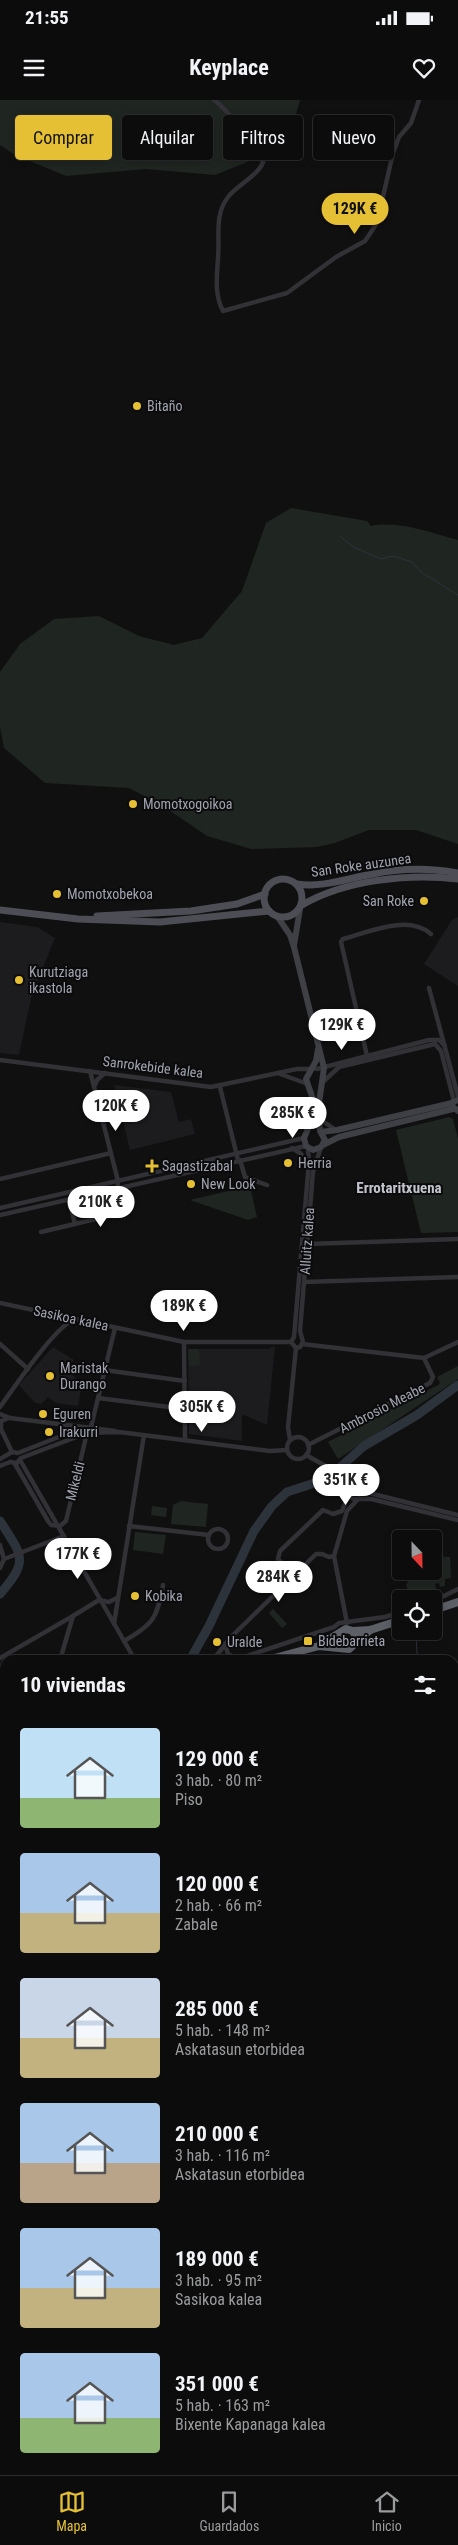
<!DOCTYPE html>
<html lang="es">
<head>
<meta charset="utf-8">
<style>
	:root { --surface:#0c0c0d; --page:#1a1a1b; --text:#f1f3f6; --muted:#9a9b9d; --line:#2c2c2e; --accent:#e6c034 }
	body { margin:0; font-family:"Roboto Condensed",sans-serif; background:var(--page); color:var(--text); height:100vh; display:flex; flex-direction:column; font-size:19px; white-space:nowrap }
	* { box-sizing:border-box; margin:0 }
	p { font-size:16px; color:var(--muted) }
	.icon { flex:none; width:28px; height:28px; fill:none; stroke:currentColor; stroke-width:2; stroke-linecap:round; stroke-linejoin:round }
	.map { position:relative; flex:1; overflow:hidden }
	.side { position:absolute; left:0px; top:1555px; width:459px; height:820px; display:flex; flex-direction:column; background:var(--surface); border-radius:15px 15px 0 0; box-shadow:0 2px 8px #0003,0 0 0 1px var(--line) }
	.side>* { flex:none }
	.hud { position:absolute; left:15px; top:15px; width:429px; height:45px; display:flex; gap:10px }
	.needle { width:32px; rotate:158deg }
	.fabs { position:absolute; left:392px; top:1430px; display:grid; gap:10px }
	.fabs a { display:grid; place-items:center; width:50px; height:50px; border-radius:5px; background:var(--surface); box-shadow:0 2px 8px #0003,0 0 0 1px var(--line); font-size:25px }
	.price { position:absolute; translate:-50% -42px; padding:0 11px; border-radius:18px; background:#fff; color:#222; font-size:16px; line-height:32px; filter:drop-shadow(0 1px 2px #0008) }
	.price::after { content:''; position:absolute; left:50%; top:30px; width:15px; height:11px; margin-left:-8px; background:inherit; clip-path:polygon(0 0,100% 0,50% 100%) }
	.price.selected { background:var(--accent); color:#111 }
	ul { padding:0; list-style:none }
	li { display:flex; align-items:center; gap:15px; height:125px; padding:0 20px }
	li span { display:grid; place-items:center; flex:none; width:140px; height:100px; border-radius:5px; color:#555 }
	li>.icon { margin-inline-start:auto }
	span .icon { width:60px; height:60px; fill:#fffc; stroke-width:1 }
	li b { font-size:21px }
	h2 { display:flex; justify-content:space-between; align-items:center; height:60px; padding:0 20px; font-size:21px }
	.tag { padding:0 18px; border-radius:5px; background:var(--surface); box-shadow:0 2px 8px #0003,0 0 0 1px var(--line); font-size:18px; line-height:45px }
	.tag.selected { background:var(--accent); color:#111 }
	.status { display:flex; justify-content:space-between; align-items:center; height:35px; padding:0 25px; background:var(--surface); direction:ltr }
	.status svg { height:14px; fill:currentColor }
	header { display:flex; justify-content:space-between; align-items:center; height:65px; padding:0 20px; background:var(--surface); font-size:22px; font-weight:700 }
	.menu { display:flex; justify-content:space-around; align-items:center; height:70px; border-top:1px solid var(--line); background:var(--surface); font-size:14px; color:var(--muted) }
	.menu a { display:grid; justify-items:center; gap:2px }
	.menu .selected { color:var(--accent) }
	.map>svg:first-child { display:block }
	.built { fill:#1c1c1e }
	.green { fill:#1f2520 }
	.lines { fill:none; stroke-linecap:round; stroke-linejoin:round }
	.stream { stroke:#2c333b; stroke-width:1 }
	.river { stroke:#2c333b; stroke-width:9 }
	.street { stroke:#313136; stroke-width:4.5 }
	.secondary { stroke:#3f4046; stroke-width:6 }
	.primary { stroke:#4d4e55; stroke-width:7 }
	.highway { stroke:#5d5f67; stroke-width:8 }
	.poi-dot { fill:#e6c034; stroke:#0b0b0c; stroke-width:2 }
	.labels { text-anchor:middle; stroke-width:4; stroke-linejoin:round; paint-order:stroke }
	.poi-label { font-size:14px; fill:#a2a5b1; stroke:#0b0b0c; text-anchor:start }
	.street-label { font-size:14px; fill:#a2a5b1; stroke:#0b0b0c }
	.neighbourhood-label { font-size:15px; font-weight:bold; fill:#c3c4ce; stroke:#0b0b0c }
</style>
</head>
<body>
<div class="status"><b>21:55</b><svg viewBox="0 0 49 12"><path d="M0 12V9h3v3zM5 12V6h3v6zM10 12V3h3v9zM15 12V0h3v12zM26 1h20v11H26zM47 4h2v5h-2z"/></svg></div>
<header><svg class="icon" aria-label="menu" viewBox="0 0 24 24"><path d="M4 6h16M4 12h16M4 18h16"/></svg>Keyplace<svg class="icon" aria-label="heart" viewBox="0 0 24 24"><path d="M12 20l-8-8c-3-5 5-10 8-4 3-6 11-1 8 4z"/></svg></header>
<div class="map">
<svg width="458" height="2375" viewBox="0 0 458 2375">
	<rect width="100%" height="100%" fill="#101011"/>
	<g class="built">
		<path d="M458,817V886L424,864L452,820Z"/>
		<path d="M0,822L37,827L55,838L32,894L19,955L0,953Z"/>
		<path d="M114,985L171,992L179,1022L191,1019L195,1034L130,1050Z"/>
		<path d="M53,1247L74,1260L66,1268L82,1285L78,1306L56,1303L48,1297L41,1304L35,1303L19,1285Z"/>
		<path d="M271,1247H275L267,1325L242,1314V1341L189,1334L188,1249H270Z"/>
	</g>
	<g class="green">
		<path d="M0,0H300L287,46L215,75L146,69L66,76L15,55L0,45Z"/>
		<path d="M291,408L367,421L371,426C398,420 432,433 458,440V744L416,730H369L335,743L317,747L251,749L207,736L163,706L129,688L45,683L4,648L0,627V572L20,544L54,519L99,516L139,536L174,545L202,538L242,491L266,423Z"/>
		<path d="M449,1017L453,1019L458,1039V1132L421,1133L396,1030Z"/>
		<path d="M250,1086L257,1117L248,1120L190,1100Z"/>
		<path d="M188,1249H199L200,1265L189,1266Z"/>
		<path d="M458,1266V1279L338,1359L328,1342L438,1285L440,1283L437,1277Z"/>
		<path d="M181,1401L208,1404L206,1427L171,1424L173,1405Z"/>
		<path d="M152,1406L167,1408L166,1417L151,1415Z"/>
		<path d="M135,1432L166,1435L163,1454L133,1450Z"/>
		<path d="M434,1456L450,1457L451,1478L445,1479V1486L440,1487L439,1483L435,1484L437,1493L416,1499L414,1495L410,1496L406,1485L415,1471H434Z"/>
		<path d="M273,1509L287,1524L282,1528L269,1513Z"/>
		<path d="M458,1694V1750L454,1749V1699Z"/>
		<path d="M454,2183L458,2185V2375H346L351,2370H454Z"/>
		<path d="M129,2370H254L253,2375H125Z"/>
	</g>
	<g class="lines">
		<g class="stream">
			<path d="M340,436L353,447L381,459L393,456L412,462L421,472L458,495"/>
			<path d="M415,1533C418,1543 415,1551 419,1560"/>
			<path d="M454,1658L458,1665"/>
			<path d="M454,2342L458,2343"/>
			<path d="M130,2375L136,2370"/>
			<path d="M352,2375L355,2370"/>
		</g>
		<g class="river">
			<path d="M0,1421C23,1457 29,1460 0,1494"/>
			<path d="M190,1560L209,1526L254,1431L272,1406L287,1392L327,1379L364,1346L417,1315L458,1285"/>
			<path d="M0,1583L5,1582"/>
		</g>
		<g class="street">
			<path d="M214,0C223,5 261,52 263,62C259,75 237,85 228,97C214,115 220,137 218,158C217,176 214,194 223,211L287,193L336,157L365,141L377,123L393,53L399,37L411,23L419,0"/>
			<path d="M429,888L458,996"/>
			<path d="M367,956L341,842L343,839C369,832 408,814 431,834"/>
			<path d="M0,960L211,987L297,969H313"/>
			<path d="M317,969L429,940H439L445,946"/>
			<path d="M280,974L308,984"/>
			<path d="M324,981L339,967L435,944L441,951L454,1001"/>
			<path d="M95,985L97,980L105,973"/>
			<path d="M220,987L238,1060"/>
			<path d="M319,1013L324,1022L336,1030"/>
			<path d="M292,1048L300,1053L309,1064"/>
			<path d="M240,1060L245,1077L267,1085"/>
			<path d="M0,1079L111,1053"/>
			<path d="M69,1100L75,1124"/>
			<path d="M0,1108L304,1038"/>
			<path d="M0,1115L306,1046"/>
			<path d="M41,1132L121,1113L117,1093L118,1081L90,971"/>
			<path d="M307,1144L458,1139"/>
			<path d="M304,1182L458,1177"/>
			<path d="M0,1203L184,1242H291"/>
			<path d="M184,1242L185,1340"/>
			<path d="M0,1244L28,1269"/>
			<path d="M302,1244L424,1258L458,1242"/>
			<path d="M296,1248L300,1247L303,1242L300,1231L313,1072L321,1047"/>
			<path d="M296,1248L291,1242L294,1237L309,1062L308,1048"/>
			<path d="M104,1270L185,1281"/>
			<path d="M98,1298L185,1309"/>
			<path d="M0,1307C14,1288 55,1226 75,1219"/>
			<path d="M0,1314L10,1318L83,1327"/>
			<path d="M0,1327L12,1352"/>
			<path d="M91,1327L115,1228"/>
			<path d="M1,1329V1321L9,1318"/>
			<circle cx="298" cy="1348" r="11"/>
			<path d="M290,1340L288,1327L296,1248"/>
			<path d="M308,1345L430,1283L433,1277L424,1258"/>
			<path d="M306,1355L324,1365L350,1391"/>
			<path d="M0,1359L12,1352L18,1353L84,1327L115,1331"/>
			<path d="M20,1360L135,1560"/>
			<path d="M10,1362L17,1363L21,1358L87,1333L119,1332L270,1351L287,1350"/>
			<path d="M15,1364L48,1421L51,1425L60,1426"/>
			<path d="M0,1366L10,1362"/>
			<path d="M350,1391L357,1390L458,1415"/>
			<path d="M349,1395L353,1399H371L458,1420"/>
			<path d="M60,1426L66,1421L87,1333"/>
			<path d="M129,1426L209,1435"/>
			<circle cx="218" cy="1439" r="10"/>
			<path d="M0,1445L4,1459L0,1468"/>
			<path d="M334,1456L347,1523"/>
			<path d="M4,1459L64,1436"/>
			<path d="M294,1475L278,1459L280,1451L323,1410L333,1414L342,1411L350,1391"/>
			<path d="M434,1501L458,1489"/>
			<path d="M114,1524L144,1335"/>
			<path d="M124,1541C154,1524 157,1518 163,1485"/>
			<path d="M225,1544L228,1554L238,1559L334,1527L339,1523L385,1517L401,1512"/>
			<path d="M0,1558L73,1516"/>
			<path d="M60,1560L73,1516L99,1500L109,1502L117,1498"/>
			<path d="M213,1560L231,1537L316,1454H322L329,1457L334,1456L347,1411L359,1398"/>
			<path d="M0,1824L5,1822"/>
			<path d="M0,2066L5,2057"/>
			<path d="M389,2375L390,2370"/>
		</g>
		<g class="secondary">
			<path d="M277,816L290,835L294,847L324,968L318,1010L320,1031L325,1040L321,1047L313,1050L306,1046L304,1038L311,1022L315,1005L306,979L316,961L318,949"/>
			<path d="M294,845L300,809"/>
			<path d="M458,1000L453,1002L452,1006L458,1011"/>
			<path d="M321,1032L337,1030L452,1003"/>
			<path d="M323,1045L339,1037L453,1009"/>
			<path d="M454,2167L458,2171"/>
		</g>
		<g class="primary">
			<circle cx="283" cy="798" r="19"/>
			<path d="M297,784C323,788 348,778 373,774C401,768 430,768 458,773"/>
			<path d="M302,805C345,780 409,773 458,779"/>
			<path d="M0,810L78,819L160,822L269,811"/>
			<path d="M97,816L191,811L237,804L265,794"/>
		</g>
		<g class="highway">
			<path d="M434,1510L458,1502"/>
			<path d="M353,1531L370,1530L401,1520"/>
			<path d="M320,1545L346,1529L353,1531L357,1540"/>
			<path d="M267,1560L319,1546L349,1549L370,1530"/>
			<path d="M0,1689L5,1686"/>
			<path d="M0,1701L5,1702"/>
			<path d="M0,1709L5,1711"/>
			<path d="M454,1836L458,1835"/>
			<path d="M454,1848L458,1846"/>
			<path d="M0,1995L5,1993"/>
			<path d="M0,2005L5,2004"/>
		</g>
	</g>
	<g class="poi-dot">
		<circle cx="137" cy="306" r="5"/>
		<circle cx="133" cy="704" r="5"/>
		<circle cx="57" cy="794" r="5"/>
		<circle cx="424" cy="801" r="5"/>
		<circle cx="19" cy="880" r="5"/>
		<circle cx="288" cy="1063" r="5"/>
		<path d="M149.5 1058.5h5v5h5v5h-5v5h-5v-5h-5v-5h5z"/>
		<circle cx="191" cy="1084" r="5"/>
		<circle cx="50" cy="1276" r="5"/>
		<circle cx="43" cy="1314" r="5"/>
		<circle cx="49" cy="1332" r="5"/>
		<circle cx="135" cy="1496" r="5"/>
		<rect x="303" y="1536" width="10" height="10" rx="2.5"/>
		<circle cx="217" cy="1542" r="5"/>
	</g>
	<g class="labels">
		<g class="poi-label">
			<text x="147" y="311">Bitaño</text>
			<text x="143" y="709">Momotxogoikoa</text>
			<text x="67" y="799">Momotxobekoa</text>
			<text x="414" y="806" text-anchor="end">San Roke</text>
			<text x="29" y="877">Kurutziaga<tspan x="29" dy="16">ikastola</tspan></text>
			<text x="298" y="1068">Herria</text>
			<text x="162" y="1071">Sagastizabal</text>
			<text x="201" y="1089">New Look</text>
			<text x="60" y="1273">Maristak<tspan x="60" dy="16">Durango</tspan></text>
			<text x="53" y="1319">Eguren</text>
			<text x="59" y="1337">Irakurri</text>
			<text x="145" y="1501">Kobika</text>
			<text x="318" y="1546">Bidebarrieta</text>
			<text x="227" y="1547">Uralde</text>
		</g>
		<g class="street-label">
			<text transform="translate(361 765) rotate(-8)" y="5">San Roke auzunea</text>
			<text transform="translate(153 967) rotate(7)" y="5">Sanrokebide kalea</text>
			<text transform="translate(307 1141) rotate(-86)" y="5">Alluitz kalea</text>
			<text transform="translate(71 1218) rotate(12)" y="5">Sasikoa kalea</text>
			<text transform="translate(382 1308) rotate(-27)" y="5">Ambrosio Meabe</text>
			<text transform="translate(75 1381) rotate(-76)" y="5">Mikeldi</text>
		</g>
		<g class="neighbourhood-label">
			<text x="399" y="1093">Errotaritxuena</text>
		</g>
	</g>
</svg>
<div class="fabs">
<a><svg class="needle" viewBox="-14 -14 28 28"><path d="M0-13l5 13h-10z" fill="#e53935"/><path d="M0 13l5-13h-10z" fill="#9a9b9d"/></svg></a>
<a><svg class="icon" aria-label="locate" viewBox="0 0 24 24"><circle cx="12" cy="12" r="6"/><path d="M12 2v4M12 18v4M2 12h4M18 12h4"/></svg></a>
</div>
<b class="price selected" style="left:355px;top:135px">129K €</b>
<b class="price" style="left:342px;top:951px">129K €</b>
<b class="price" style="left:116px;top:1032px">120K €</b>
<b class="price" style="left:293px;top:1039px">285K €</b>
<b class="price" style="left:101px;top:1128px">210K €</b>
<b class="price" style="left:184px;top:1232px">189K €</b>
<b class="price" style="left:202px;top:1333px">305K €</b>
<b class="price" style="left:346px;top:1406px">351K €</b>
<b class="price" style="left:78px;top:1480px">177K €</b>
<b class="price" style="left:279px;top:1503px">284K €</b>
<div class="hud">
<a class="tag selected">Comprar</a>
<a class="tag">Alquilar</a>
<a class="tag">Filtros</a>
<a class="tag">Nuevo</a>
</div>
<section class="side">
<h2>10 viviendas<svg class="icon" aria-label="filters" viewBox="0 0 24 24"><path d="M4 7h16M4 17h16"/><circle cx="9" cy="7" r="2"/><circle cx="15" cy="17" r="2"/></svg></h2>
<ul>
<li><span style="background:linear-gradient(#bfe0f5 70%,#8fb573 0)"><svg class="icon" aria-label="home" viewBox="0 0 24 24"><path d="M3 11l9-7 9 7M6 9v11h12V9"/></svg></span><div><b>129 000 €</b><p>3 hab. · 80 m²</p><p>Piso</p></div></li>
<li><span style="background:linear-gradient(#a9c7e8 60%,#c2b280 0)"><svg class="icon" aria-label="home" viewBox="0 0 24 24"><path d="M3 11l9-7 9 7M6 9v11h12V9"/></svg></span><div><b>120 000 €</b><p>2 hab. · 66 m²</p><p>Zabale</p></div></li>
<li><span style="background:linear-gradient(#c9d6e8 60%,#c2b280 0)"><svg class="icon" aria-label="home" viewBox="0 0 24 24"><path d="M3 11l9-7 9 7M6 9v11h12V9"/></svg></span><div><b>285 000 €</b><p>5 hab. · 148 m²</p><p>Askatasun etorbidea</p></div></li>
<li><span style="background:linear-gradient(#a9c7e8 60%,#b9a48a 0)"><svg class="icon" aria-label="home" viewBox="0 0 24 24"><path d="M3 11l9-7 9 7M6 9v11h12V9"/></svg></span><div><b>210 000 €</b><p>3 hab. · 116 m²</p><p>Askatasun etorbidea</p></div></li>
<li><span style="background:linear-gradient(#a9c7e8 60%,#c2b280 0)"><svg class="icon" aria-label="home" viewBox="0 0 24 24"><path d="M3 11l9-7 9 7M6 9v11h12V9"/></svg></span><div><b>189 000 €</b><p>3 hab. · 95 m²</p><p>Sasikoa kalea</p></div></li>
<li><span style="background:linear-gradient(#a9c7e8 65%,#8fb573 0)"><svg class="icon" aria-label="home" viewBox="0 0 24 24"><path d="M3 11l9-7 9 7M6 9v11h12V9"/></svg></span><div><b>351 000 €</b><p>5 hab. · 163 m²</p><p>Bixente Kapanaga kalea</p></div></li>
</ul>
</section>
</div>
<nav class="menu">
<a class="selected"><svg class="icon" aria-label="map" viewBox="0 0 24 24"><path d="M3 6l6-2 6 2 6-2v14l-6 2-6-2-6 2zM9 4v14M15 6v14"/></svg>Mapa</a>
<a><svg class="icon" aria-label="saved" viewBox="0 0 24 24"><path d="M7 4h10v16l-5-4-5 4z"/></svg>Guardados</a>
<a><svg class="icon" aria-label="home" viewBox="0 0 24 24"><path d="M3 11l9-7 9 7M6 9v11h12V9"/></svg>Inicio</a>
</nav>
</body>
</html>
